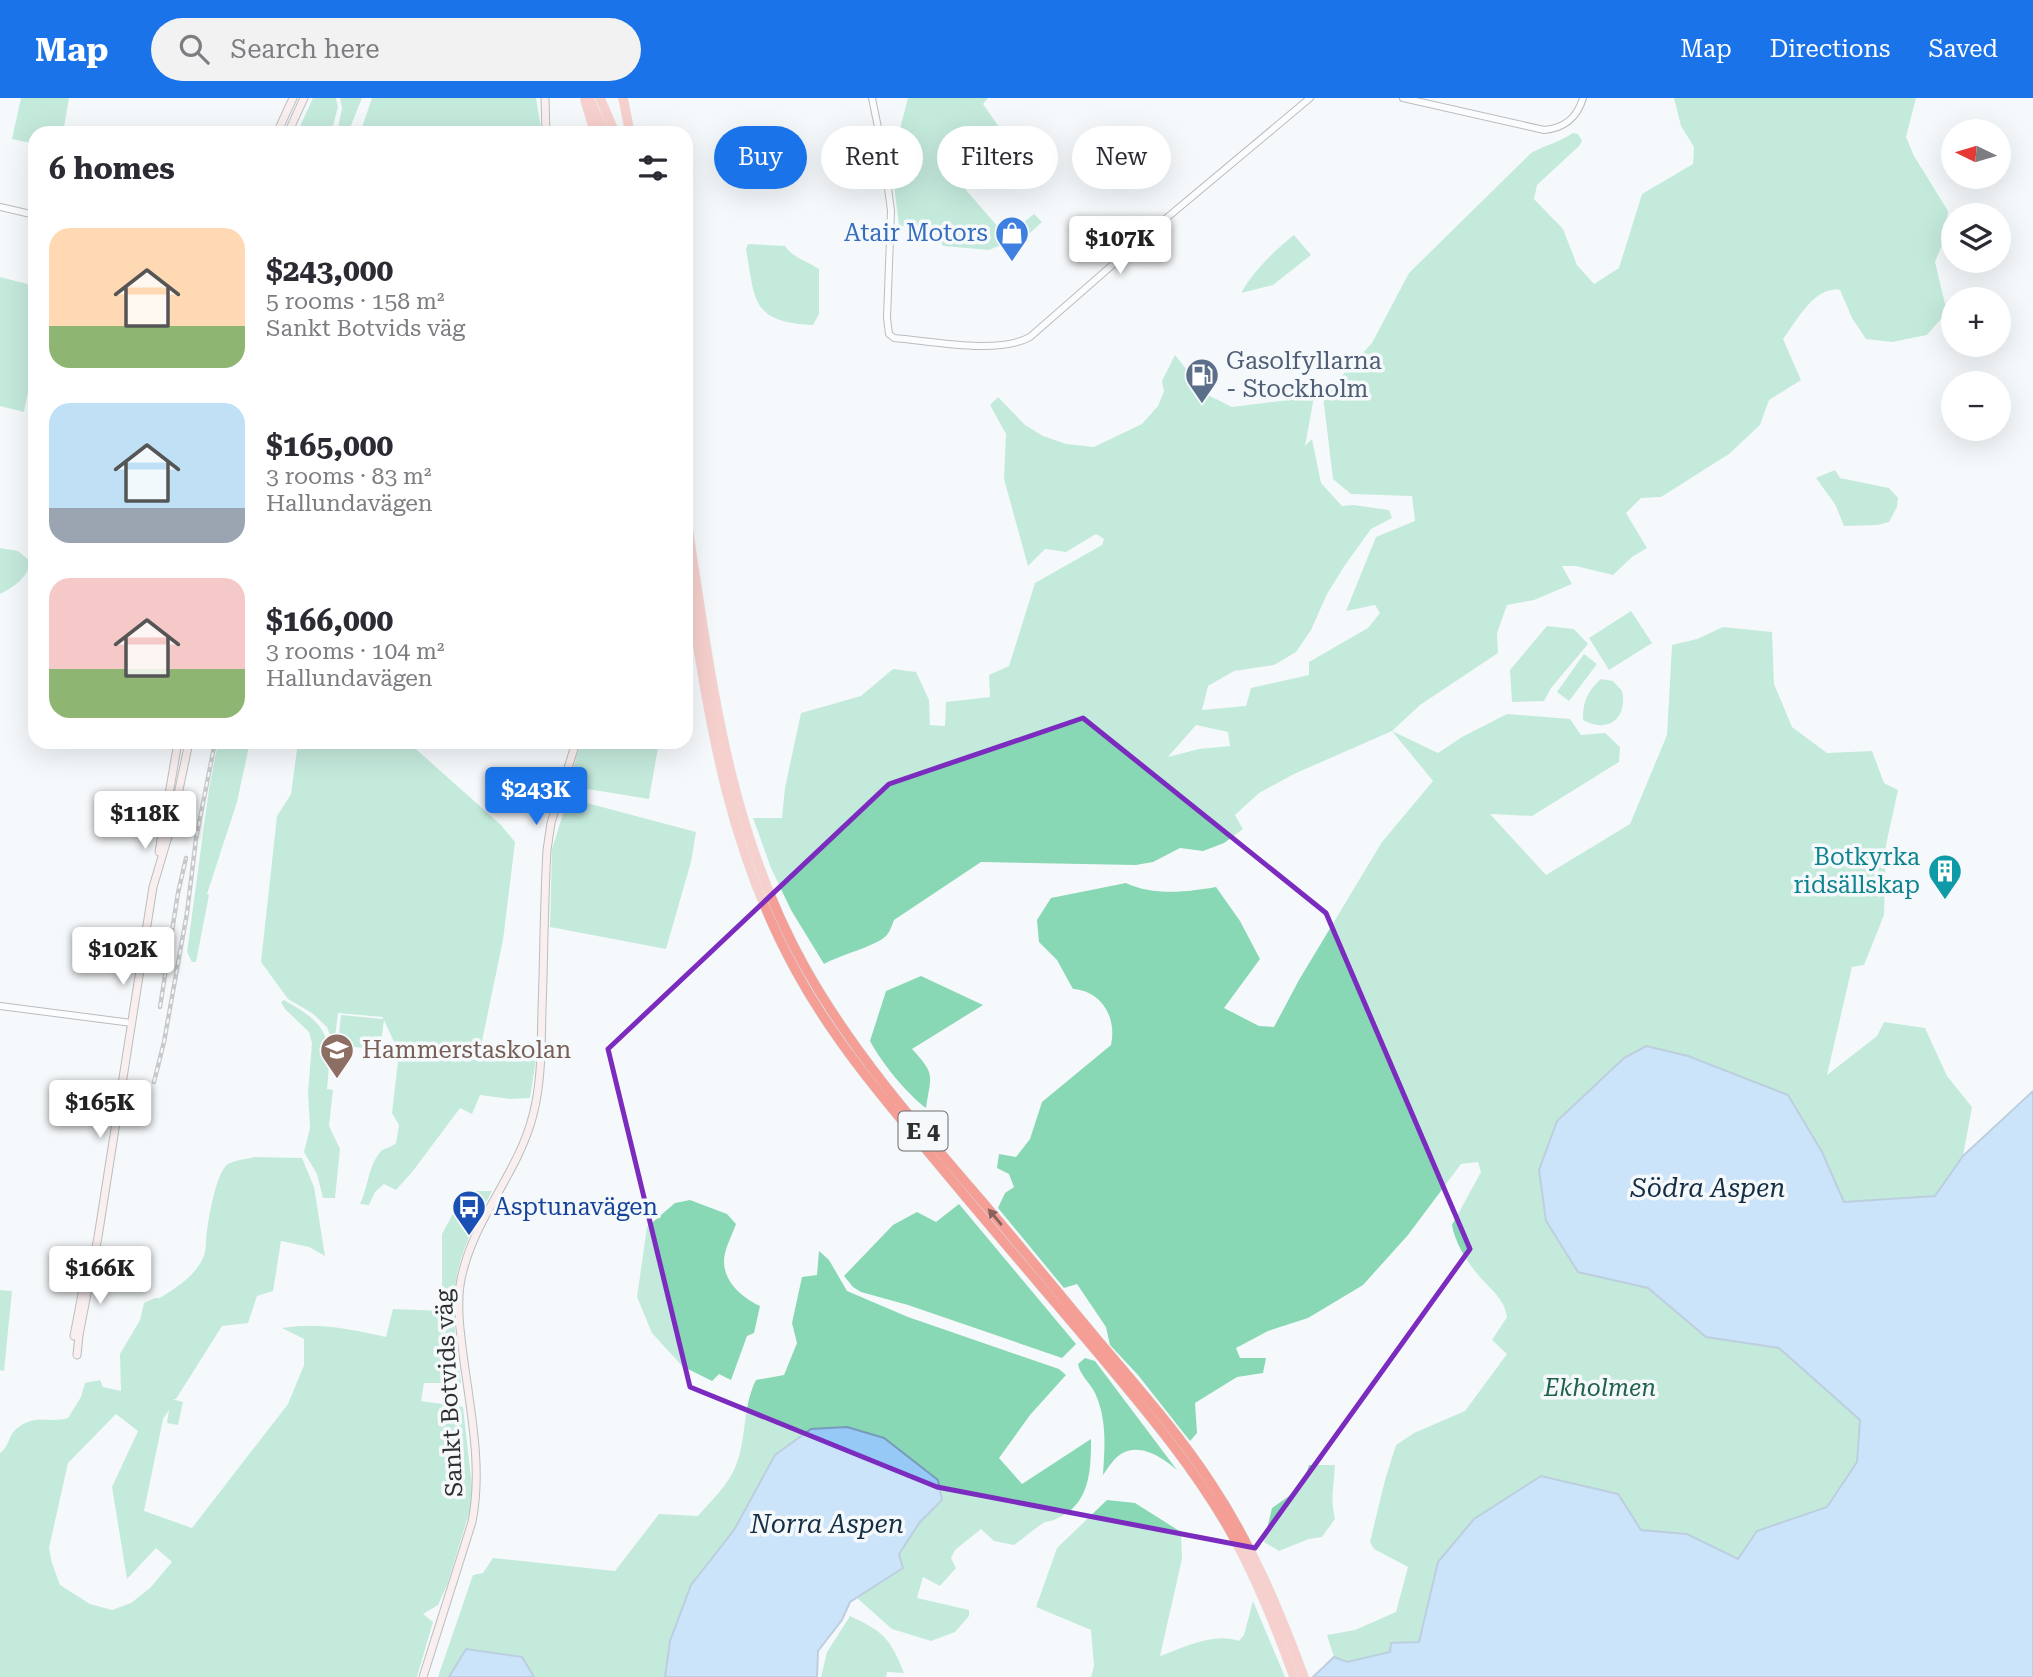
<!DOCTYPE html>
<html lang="en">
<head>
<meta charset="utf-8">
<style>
	:root { --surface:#fff; --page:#f2f2f3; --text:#2b2b33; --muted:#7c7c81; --accent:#1a73e8 }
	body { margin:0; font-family:"Roboto Serif",serif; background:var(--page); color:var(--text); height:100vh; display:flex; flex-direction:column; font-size:26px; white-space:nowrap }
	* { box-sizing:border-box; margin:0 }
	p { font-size:23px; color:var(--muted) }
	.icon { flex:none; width:38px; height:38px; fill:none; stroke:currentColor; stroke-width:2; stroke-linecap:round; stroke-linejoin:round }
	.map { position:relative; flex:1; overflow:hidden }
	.sheet { position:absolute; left:28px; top:28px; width:665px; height:623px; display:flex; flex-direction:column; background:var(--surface); border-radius:21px; box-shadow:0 7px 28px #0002 }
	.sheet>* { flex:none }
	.hud { position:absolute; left:714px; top:28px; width:665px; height:63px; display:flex; gap:14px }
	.needle { width:46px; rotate:275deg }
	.buttons { position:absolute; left:1941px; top:21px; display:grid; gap:14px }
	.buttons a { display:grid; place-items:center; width:70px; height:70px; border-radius:50%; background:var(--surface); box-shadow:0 7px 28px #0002; font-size:35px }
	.price { position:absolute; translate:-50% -60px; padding:0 16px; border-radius:7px; background:#fff; color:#222; font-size:23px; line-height:46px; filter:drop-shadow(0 2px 4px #0008) }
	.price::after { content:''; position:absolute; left:50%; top:42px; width:21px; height:16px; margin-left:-10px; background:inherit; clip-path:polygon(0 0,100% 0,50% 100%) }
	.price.selected { background:var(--accent); color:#fff }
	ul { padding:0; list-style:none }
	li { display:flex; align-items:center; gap:21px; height:175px; padding:0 21px }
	li span { display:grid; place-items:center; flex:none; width:196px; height:140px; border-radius:21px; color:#555 }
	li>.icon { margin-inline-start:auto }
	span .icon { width:84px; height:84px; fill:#fffc; stroke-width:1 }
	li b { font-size:30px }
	h2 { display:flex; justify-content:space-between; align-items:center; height:84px; padding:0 21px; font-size:30px }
	.pill { padding:0 24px; border-radius:32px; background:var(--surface); box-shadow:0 7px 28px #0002; font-size:24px; line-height:63px }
	.pill.selected { background:var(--accent); color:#fff }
	header { display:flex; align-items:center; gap:42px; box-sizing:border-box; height:98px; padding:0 35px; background:var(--accent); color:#fff }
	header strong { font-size:33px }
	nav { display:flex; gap:38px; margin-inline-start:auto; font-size:24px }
	.search { width:490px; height:63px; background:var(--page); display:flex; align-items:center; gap:18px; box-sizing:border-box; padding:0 24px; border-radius:38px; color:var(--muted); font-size:26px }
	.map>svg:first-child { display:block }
	.green { fill:#88d8b5; fill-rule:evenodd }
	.water { fill:#97c9f7; stroke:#789bbb; stroke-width:2 }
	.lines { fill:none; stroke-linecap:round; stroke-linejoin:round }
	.tertiary-casing { stroke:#727476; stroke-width:8 }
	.secondary-casing { stroke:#727476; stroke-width:9 }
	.motorway-casing { stroke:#d5d5d6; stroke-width:10 }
	.tertiary { stroke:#fff; stroke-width:6 }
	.secondary { stroke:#fce2df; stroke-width:7 }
	.motorway { stroke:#f59e95; stroke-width:9 }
	.rail-casing { stroke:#8e8f91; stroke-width:4.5 }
	.rail { stroke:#f6f9fb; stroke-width:2; stroke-dasharray:5; stroke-linecap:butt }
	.oneway { fill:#88615d }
	.marked { fill:none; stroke:#7b2cbf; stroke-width:5; stroke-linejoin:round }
	.labels { text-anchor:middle; stroke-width:7; stroke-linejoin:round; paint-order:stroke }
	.shield { fill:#f6f9fb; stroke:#6b6c6d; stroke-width:2 }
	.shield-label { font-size:23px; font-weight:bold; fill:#2f2f30 }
	.shop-label { font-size:24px; fill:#366cbe; stroke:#f6f9fb; text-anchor:end }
	.service-label { font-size:24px; fill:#4e5e75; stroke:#f6f9fb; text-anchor:start }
	.culture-label { font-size:24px; fill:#0d838f; stroke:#f6f9fb; text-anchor:end }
	.education-label { font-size:24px; fill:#785e54; stroke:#f6f9fb; text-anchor:start }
	.transit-label { font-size:24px; fill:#164399; stroke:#f6f9fb; text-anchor:start }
	.park-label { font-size:24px; font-style:italic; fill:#1e634a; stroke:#f6f9fb }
	.street-label { font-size:24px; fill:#2f2f30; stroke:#f6f9fb }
	.water-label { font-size:26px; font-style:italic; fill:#132e45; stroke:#f6f9fb }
</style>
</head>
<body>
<header>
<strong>Map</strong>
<div class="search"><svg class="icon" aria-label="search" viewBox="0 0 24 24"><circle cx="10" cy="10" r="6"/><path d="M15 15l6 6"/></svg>Search here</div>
<nav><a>Map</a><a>Directions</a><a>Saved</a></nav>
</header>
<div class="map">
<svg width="2033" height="1579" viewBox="0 0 2033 1579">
	<rect width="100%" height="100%" fill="#f6f9fb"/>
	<g class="green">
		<path d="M21,0H69L63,35H35V46L12,41Z"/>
		<path d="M313,0H336L338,9L331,35H297Z"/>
		<path d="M340,0H362L348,35H337L342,10Z"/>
		<path d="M372,0H536L542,35H360Z"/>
		<path d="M908,0H988L983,6L999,29L967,61L966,92L1006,138L1034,116L1042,124L1030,135L989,152L943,148L929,129L899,128L889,45L897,42Z"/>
		<path d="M1674,0H1916L1906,39L1914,58L1948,113L1946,137L1935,164L1947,214L1927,237L1892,244L1866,241L1852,220L1840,192C1815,187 1796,224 1783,241L1801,282L1769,302L1760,327L1729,356L1661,399L1641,400L1626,415L1647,450L1632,459L1613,477L1576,468H1562L1572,486L1534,502L1507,507L1497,535L1498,555L1420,607L1392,633L1438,655L1462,639L1507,616L1570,621L1581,637L1605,635L1620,649L1619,664L1532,718L1490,716L1546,777L1630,726L1667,637L1672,547L1697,541L1723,529L1772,534L1774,586L1792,629L1827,655L1872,653L1884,685L1898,692L1886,747L1884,817L1864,867L1852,869L1827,977L1877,938L1884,924L1925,930L1947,978L1972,1009L1963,1058L1935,1098L1844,1104L1822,1054L1788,997L1688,958L1646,948L1555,1029L1539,1072L1607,1181L1648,1190L1701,1234L1779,1250L1804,1267L1860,1322V1360L1827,1409L1738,1461L1681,1436L1641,1432L1637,1426L1437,1472L1419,1544L1391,1545L1390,1554L1347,1564L1334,1559L1327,1537L1355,1532L1396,1514L1408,1469L1374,1451L1370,1444L1385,1382L1396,1347L1414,1335L1465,1313L1507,1256L1492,1242L1507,1219C1504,1200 1491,1192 1479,1178C1467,1164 1455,1145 1452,1127L1481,1074L1478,1064L1461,1066L1408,1137L1363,1187L1308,1220L1268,1233L1236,1250L1240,1260H1266L1263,1275L1237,1279L1195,1305L1197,1335L1190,1343L1138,1277L1110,1247L1106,1229L1077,1186L1064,1190L998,1110L1005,1095L1014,1089L1009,1076L997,1070L999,1056L1016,1059L1030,1041L1042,1004L1111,947C1117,920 1102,893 1073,891L1057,862L1039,844L1037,822L1051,800L1126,785C1153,798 1188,794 1216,789L1240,823L1260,861L1224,910L1259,928L1274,929L1299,882L1382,744L1433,683L1392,633L1294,676L1259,695L1235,717L1243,731L1224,745L1203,753L1180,750L1153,764L1136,767L981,764L894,822C892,827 890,834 886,838C876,848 840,857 824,866L791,812L771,770L753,720H782L785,690L801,615L861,598L893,571L916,574L929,602L930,627L945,628L946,604L990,599L989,577L1009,568L1035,485L1102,447L1104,441L1096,436L1066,454L1045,451L1028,468L1004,381L1006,336L990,307L998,299L1025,327L1043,338L1066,346L1094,349L1142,326L1158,308L1164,293L1162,283L1175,257L1206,296L1232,309L1314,299L1305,348L1312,341L1321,385L1342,408L1353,407L1389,412L1392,420L1371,431L1345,467L1327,496L1311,532L1296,554L1274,567L1234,573L1208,588L1202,612L1246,608L1251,590L1309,577V564L1368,530L1380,515L1375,507L1346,513L1376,439L1415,423L1412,398L1351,396L1333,381L1323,298L1372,245L1409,175L1531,55C1545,47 1560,44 1573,35L1578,36L1582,43L1579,48L1537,87L1534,101L1563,131L1577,167L1594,186L1619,170L1642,96L1693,66L1694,49L1681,28ZM1196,627L1228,634L1230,648L1199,651L1168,659Z"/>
		<path d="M1294,137L1311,157L1273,187L1241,195C1254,172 1274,153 1294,137Z"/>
		<path d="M748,146L785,148C793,160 807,163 819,171V216L813,227C752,224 755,204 746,151Z"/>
		<path d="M0,179L35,188V259L24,314L0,308Z"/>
		<path d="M1835,372L1840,380L1889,390L1898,400L1897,409L1889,424L1878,427L1844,428L1835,406L1816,380Z"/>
		<path d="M0,450L18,453L31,464C27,480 14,489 0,496Z"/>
		<path d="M1631,513L1652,545L1609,572L1589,540Z"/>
		<path d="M1547,528L1574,531L1588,546L1551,590L1544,603L1512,604L1510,572Z"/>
		<path d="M1584,556L1597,566L1569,603L1557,594Z"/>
		<path d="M1601,581L1613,583L1622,593C1628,620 1608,636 1583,622C1582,605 1588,592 1601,581Z"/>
		<path d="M218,644H250L237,704L207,796L209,797L196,864H192L187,854L209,691Z"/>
		<path d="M298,644H408L501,727L515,744L503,842L481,948L491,961L531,955L536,961L530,1000L510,1001L480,997L472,1016L460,1010L413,1073L396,1092L384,1086L375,1094L369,1107L360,1106C368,1090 368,1068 381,1053C385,1050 392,1049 396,1045L399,1027L392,1015L399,955L384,922L380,952L338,947L341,917L383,921V919L338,915L334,948L327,929L312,915L288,901L261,864L277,718L291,696Z"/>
		<path d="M580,644H659L649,701L569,688Z"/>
		<path d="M568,700L696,734L691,764L666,851L550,829L552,751Z"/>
		<path d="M921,878L983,907L912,951C936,977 931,976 926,1010C907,996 881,964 870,943L886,893Z"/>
		<path d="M284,902C330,927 332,941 327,991L333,992L329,1028L340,1051L335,1100H323L317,1076L304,1054L310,1030L308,994L312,945L309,934L285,911L281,904Z"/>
		<path d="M255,1059L302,1060L314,1089L325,1158L309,1149L281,1143L273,1193L257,1198L248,1225L222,1228L176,1301H172L183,1304L178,1327L167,1325L169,1312L163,1321L144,1413L192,1430L288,1306L304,1267V1241L282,1230C321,1224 348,1231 386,1239L393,1211L442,1213V1136L465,1093H492C478,1120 463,1147 457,1177C450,1212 457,1250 461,1285H424L421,1303L463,1309L472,1389L471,1409L447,1487L438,1507L423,1516L433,1524L417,1579H0V1355C9,1349 8,1339 15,1332C36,1314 46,1326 68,1320L81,1299L85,1285L100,1282L103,1289L121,1293L120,1256L140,1222L144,1205L155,1200H160C177,1189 194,1179 203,1160C207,1152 205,1142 207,1133C209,1119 216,1074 228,1066C235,1062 247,1061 255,1059ZM116,1316L138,1333L112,1389L127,1481L156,1450L172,1464L150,1490L131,1505L112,1512L90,1506L60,1487L52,1465L49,1450L68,1365Z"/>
		<path d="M690,1102L727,1116L736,1126C732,1137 724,1152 724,1163C724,1185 743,1200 760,1208L754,1235L747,1238L731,1282L719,1276L712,1283L682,1268L652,1235L637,1199L647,1129L675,1105Z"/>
		<path d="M959,1106L1076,1246L1062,1260L908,1207L861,1194L853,1189L844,1178L893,1127L917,1114L936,1124Z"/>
		<path d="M819,1153L829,1162L847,1193L908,1219L1059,1271L1066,1277L1030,1317L999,1360L1022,1386L1091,1341C1091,1373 1090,1407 1056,1421C1053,1423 1049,1423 1045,1424C1035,1430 1024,1440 1014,1447L994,1443L981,1431L955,1452L951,1460L956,1470L940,1488L923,1479L917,1500L969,1512V1518L955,1534L931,1543L892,1531L857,1500L903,1471L899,1457L920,1424L942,1402L938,1382L884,1340L847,1329L812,1331L775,1357L734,1432L691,1487L665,1579H535L521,1559L460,1564L449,1579H438L473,1477L483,1475L493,1460L615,1473L659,1416L698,1418C709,1405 724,1391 732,1376C748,1347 741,1311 756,1282L784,1277L797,1245L792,1225L802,1179L817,1177Z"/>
		<path d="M0,1192L12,1193L4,1273L0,1272Z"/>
		<path d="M1085,1260L1095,1263L1177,1372C1163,1360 1140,1344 1121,1356C1114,1360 1108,1370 1103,1377C1105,1349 1107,1321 1095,1295C1090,1285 1080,1277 1078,1266Z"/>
		<path d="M1309,1367H1335C1334,1389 1330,1399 1335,1421L1322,1439L1309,1441L1279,1453L1264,1444L1272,1410L1302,1389Z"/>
		<path d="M1107,1402L1135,1405L1181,1434L1182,1461L1160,1558C1185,1549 1214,1534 1239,1543L1244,1537L1253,1503L1285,1579H1091L1094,1568L1091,1532L1036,1509L1057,1450Z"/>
		<path d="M850,1518C884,1534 890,1540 904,1575L887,1574L886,1579H821L827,1554Z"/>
	</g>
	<g class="water">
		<path d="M1646,948L1688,958L1788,997L1822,1054L1844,1104L1935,1098L1963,1058L2033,993V1579H1313L1334,1559L1347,1564L1390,1554L1391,1545L1419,1544L1438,1464L1474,1421L1541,1378L1618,1396L1641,1432L1687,1436L1738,1461L1757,1433L1827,1409L1857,1364L1860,1322L1779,1250L1706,1239L1648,1190L1578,1174L1546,1123L1539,1072L1557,1023L1624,960Z"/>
		<path d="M847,1329L884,1340L938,1382L942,1402L920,1424L899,1456L903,1470L850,1504L842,1522L818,1553L817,1579H665L670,1543L691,1487L734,1432L775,1357L811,1331Z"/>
		<path d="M466,1551L522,1559L534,1579H449Z"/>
	</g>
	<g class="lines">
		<g class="tertiary-casing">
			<g id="tertiary">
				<path d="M872,0L884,59L891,113L887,220L889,236L894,240C932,243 997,257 1030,239L1157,128L1310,0"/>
				<path d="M1403,0L1544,32C1565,30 1577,20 1583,0"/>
				<path d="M0,109L35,117"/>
				<path d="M0,908L132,925"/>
			</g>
		</g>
		<g class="secondary-casing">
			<g id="secondary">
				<path d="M545,0L546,35"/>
				<path d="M277,35L293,0"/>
				<path d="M288,35L304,0"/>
				<path d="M159,754L178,644"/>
				<path d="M74,1238L82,1196L90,1172"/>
				<path d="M77,1257L79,1237L98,1139L153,789L172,725L189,644"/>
				<path d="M423,1579L472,1424C483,1369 470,1311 463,1256C460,1233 457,1210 460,1187C470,1124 518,1077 533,1017C542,983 541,946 542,911C544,858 544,805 547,752L551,725L576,644"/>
			</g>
		</g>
		<g class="motorway-casing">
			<g id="motorway">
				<path d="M589,0L605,35"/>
				<path d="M600,0L615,35"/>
				<path d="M623,0L630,35"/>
				<path d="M585,2L595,35"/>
				<path d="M686,418C711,576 726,729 806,871C854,956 918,1029 981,1102C1022,1150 1062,1199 1102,1247C1140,1292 1179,1336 1211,1385C1251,1445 1279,1511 1304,1579"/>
				<path d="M686,473C709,618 725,745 797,875C836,946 888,1006 939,1067C993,1132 1048,1196 1102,1260C1146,1313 1191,1366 1226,1426C1254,1474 1275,1526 1294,1579"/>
			</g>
		</g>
		<use href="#tertiary" class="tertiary"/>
		<use href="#secondary" class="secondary"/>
		<use href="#motorway" class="motorway"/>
		<g class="rail-casing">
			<g id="rail">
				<path d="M160,909L178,795L186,760"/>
				<path d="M154,984L164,944L187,815L196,741L215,644"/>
			</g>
		</g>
		<use href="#rail" class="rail"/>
	</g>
	<defs><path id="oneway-solid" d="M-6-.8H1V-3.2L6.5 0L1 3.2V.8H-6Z" transform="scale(1.75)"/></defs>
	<use class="oneway" href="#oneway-solid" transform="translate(995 1119) rotate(-130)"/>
	<path d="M0 0H2033V1579H0ZM1083,620L1326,815L1470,1151L1255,1450L937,1389L690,1289L608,951L889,686Z" fill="#f6f9fb" fill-opacity=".55" fill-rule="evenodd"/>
	<path class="marked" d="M1083,620L1326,815L1470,1151L1255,1450L937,1389L690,1289L608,951L889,686Z"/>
	<defs>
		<g id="shop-pin" transform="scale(1.75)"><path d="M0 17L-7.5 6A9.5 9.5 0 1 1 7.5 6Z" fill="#3f7fe0" stroke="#f6f9fb"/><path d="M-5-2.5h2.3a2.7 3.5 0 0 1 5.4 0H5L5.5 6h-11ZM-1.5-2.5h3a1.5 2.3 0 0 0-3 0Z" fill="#fff"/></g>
		<g id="fuel-pin" transform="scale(1.75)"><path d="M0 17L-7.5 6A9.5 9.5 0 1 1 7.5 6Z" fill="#5c6f8a" stroke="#f6f9fb"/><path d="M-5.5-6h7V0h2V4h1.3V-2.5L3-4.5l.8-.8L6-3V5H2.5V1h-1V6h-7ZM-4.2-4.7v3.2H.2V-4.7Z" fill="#fff"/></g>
		<g id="building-pin" transform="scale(1.75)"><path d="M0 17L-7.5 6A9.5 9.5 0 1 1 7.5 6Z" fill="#0f9aa8" stroke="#f6f9fb"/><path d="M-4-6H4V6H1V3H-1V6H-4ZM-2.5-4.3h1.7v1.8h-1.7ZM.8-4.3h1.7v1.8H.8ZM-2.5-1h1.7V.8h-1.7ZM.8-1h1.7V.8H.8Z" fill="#fff"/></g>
		<g id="school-pin" transform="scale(1.75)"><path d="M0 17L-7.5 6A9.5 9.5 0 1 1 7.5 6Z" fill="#8d6e63" stroke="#f6f9fb"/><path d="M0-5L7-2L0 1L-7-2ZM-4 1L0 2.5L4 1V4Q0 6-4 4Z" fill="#fff"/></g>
		<g id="bus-pin" transform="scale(1.75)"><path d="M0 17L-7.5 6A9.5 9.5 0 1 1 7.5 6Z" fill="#1a4fb4" stroke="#f6f9fb"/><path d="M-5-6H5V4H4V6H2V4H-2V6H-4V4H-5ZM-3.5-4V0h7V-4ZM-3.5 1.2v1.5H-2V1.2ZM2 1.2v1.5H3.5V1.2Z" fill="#fff"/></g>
	</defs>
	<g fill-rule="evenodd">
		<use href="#shop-pin" x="1012" y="135"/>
		<use href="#fuel-pin" x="1202" y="277"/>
		<use href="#building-pin" x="1945" y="773"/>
		<use href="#school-pin" x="337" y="952"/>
		<use href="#bus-pin" x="469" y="1109"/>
	</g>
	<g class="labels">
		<rect class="shield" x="898.5" y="1013.5" width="49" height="39" rx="5"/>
		<g class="shield-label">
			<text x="923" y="1041">E 4</text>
		</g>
		<g class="shop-label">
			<text x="988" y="143">Atair Motors</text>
		</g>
		<g class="service-label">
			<text x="1226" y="271">Gasolfyllarna<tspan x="1226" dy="28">- Stockholm</tspan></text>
		</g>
		<g class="culture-label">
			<text x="1920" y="767">Botkyrka<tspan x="1920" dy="28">ridsällskap</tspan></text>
		</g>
		<g class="education-label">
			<text x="362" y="960">Hammerstaskolan</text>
		</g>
		<g class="transit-label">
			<text x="494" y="1117">Asptunavägen</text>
		</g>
		<g class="park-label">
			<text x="1600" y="1298">Ekholmen</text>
		</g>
		<g class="street-label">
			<text transform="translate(449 1295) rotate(-93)" y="8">Sankt Botvids väg</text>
		</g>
		<g class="water-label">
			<text x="1708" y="1099">Södra Aspen</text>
			<text x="827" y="1435">Norra Aspen</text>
		</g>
	</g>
</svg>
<div class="buttons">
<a><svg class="needle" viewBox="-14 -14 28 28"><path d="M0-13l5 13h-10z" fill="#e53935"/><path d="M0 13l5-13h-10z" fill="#7c7c81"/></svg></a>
<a><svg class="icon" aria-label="layers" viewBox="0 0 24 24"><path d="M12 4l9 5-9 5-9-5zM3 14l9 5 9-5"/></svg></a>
<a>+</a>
<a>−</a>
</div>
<b class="price" style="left:1120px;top:178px">$107K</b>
<b class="price selected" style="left:536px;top:729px">$243K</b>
<b class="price" style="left:145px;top:753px">$118K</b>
<b class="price" style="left:123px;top:889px">$102K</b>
<b class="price" style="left:100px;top:1042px">$165K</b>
<b class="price" style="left:100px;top:1208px">$166K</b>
<div class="hud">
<a class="pill selected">Buy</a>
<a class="pill">Rent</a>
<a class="pill">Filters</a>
<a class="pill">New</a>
</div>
<section class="sheet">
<h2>6 homes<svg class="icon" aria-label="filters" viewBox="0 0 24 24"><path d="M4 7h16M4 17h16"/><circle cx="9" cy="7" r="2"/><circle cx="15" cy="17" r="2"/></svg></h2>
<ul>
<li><span style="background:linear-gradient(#ffd9b3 70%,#8fb573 0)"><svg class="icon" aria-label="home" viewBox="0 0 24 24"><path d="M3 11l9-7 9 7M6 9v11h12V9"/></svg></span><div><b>$243,000</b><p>5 rooms · 158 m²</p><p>Sankt Botvids väg</p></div></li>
<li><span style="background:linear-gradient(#bfe0f5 75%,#9aa5b1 0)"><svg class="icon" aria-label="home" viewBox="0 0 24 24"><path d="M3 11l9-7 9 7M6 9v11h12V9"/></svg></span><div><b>$165,000</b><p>3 rooms · 83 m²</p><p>Hallundavägen</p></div></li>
<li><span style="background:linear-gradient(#f6c9c9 65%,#8fb573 0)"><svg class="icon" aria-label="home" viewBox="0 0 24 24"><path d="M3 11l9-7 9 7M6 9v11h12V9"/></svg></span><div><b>$166,000</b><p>3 rooms · 104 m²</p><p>Hallundavägen</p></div></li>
</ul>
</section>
</div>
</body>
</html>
